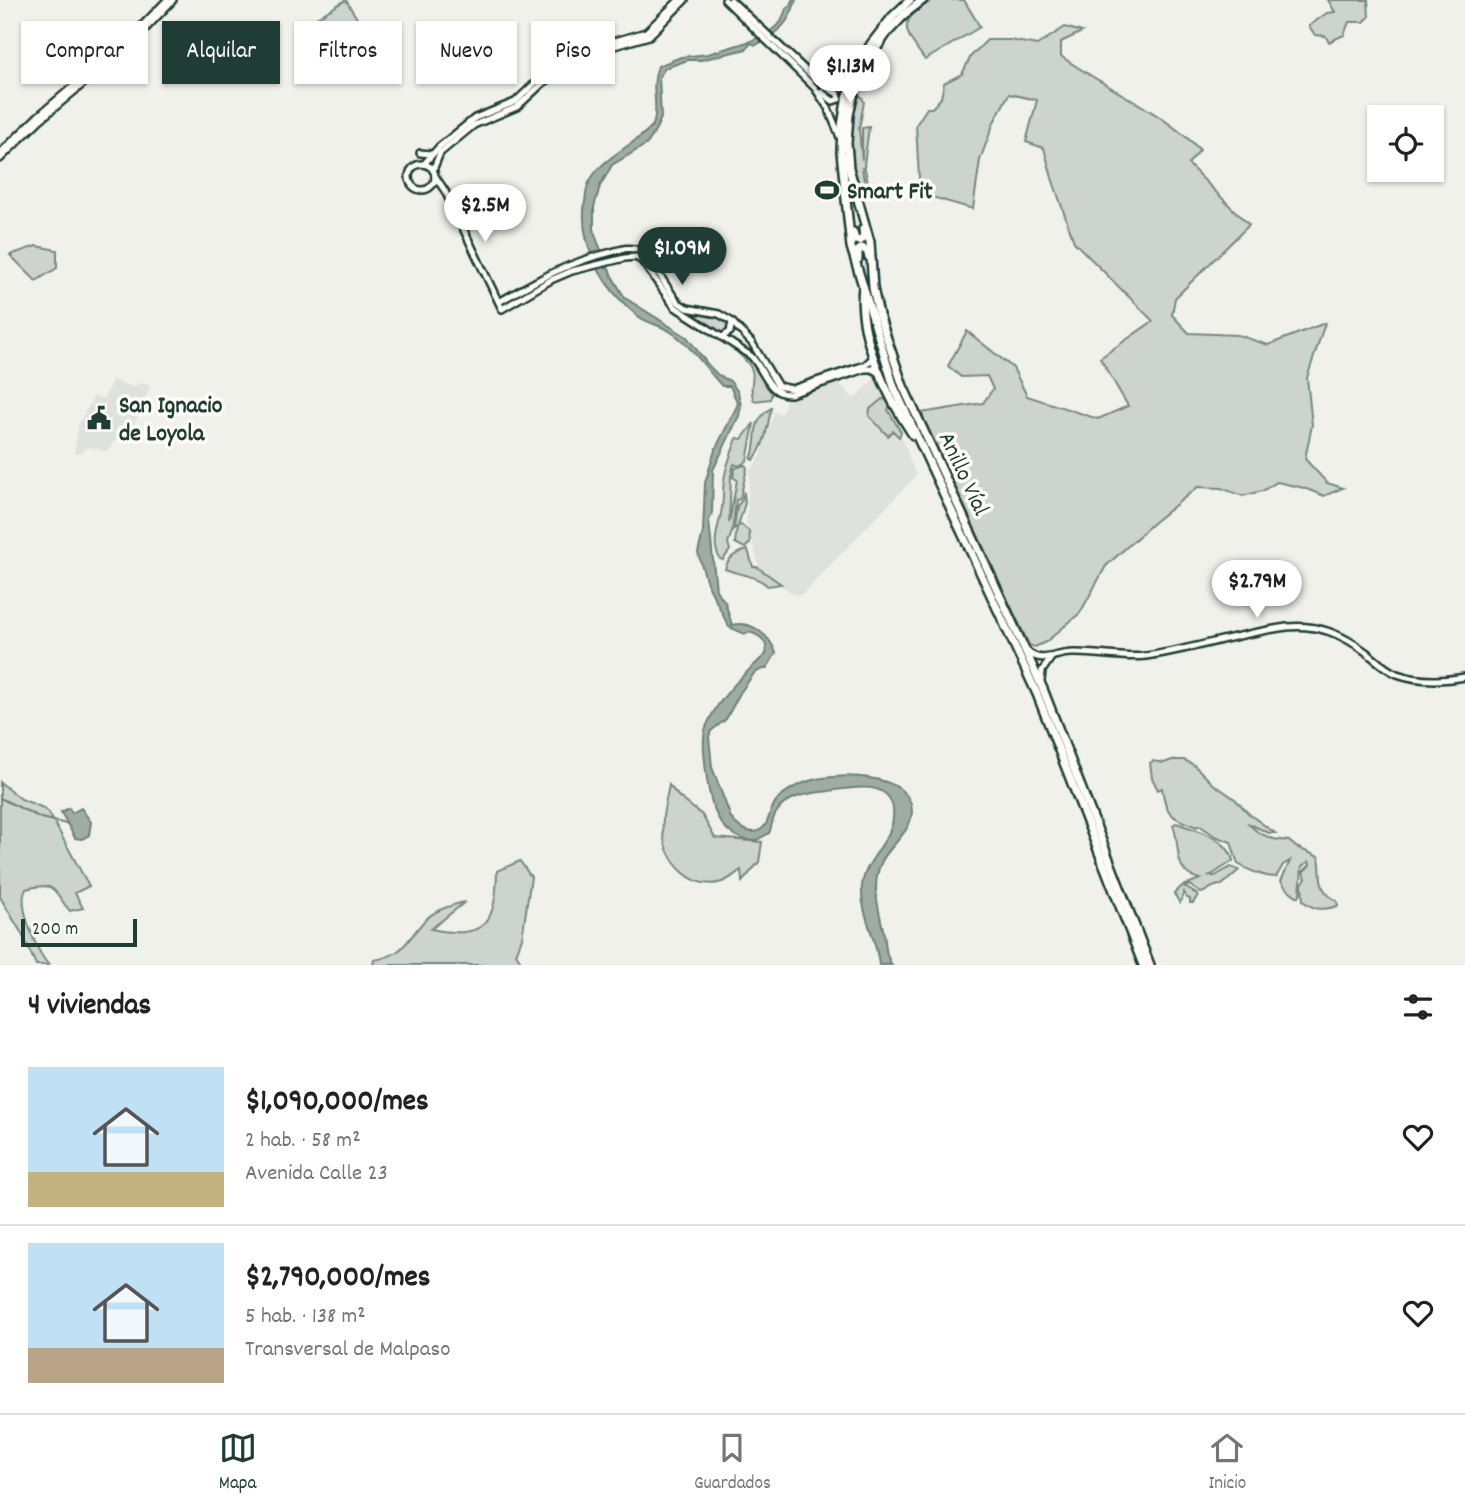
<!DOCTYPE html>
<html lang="es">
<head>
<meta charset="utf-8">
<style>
	:root { --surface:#fff; --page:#f6f6f6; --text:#222; --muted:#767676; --line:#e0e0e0; --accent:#1f3d34 }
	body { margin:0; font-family:Dekko,sans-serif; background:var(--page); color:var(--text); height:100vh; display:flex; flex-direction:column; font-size:26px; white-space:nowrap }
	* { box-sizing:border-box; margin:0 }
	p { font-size:23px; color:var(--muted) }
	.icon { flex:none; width:38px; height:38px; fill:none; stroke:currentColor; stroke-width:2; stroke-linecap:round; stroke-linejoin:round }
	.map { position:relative; height:965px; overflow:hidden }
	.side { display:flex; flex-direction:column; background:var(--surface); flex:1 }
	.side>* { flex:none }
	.hud { position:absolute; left:21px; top:21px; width:700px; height:63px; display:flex; gap:14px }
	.tools { position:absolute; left:1367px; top:105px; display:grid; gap:14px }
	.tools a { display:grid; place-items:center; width:77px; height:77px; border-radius:0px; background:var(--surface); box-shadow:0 2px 5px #0004; font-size:35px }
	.scale { position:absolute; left:21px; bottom:18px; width:116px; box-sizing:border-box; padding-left:7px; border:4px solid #1f3d34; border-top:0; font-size:19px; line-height:24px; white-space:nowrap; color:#1f3d34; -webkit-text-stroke:5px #fdfcf7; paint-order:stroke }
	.price { position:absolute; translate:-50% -60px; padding:0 16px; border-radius:24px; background:#fff; color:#222; font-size:23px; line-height:46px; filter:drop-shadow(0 2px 4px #0008) }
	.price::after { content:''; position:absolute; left:50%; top:42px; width:21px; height:16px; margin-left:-10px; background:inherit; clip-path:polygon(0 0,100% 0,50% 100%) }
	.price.active { background:var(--accent); color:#fff }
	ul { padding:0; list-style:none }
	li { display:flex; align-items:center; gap:21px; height:175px; padding:0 28px }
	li+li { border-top:2px solid var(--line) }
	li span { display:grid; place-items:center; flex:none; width:196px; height:140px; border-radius:0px; color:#555 }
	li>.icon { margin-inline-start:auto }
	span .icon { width:84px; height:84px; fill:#fffc; stroke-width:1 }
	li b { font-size:30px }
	h2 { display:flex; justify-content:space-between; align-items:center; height:84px; padding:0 28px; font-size:30px }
	.chip { padding:0 24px; border-radius:0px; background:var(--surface); box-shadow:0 2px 5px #0004; font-size:24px; line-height:63px }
	.chip.active { background:var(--accent); color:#fff }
	.tab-bar { display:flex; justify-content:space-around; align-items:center; height:98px; border-top:2px solid var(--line); background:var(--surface); font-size:19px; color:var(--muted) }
	.tab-bar a { display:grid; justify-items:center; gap:4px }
	.tab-bar .active { color:var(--accent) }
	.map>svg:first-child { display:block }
	.built { fill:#dfe2dc }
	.green { fill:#cdd3cd; stroke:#768880; stroke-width:2 }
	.water { fill:#9faca4; stroke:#6c8077; stroke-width:2 }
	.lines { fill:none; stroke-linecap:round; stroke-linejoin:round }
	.stream { stroke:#6c8077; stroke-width:2 }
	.secondary-casing { stroke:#1f3d34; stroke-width:10 }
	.highway-casing { stroke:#1f3d34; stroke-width:12 }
	.secondary { stroke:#fdfcf7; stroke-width:5 }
	.highway { stroke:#fdfcf7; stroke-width:7 }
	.labels { text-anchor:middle; stroke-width:7; stroke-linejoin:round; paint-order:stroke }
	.poi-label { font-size:24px; font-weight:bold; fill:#1f3d34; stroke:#fdfcf7; text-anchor:start }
	.street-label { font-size:24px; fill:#1f3d34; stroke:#fdfcf7 }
</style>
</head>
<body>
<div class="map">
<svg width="1465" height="965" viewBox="0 0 1465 965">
	<rect width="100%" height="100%" fill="#f0f1eb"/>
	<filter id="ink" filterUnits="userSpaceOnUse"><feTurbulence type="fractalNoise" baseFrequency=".0143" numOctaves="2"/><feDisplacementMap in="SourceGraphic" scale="14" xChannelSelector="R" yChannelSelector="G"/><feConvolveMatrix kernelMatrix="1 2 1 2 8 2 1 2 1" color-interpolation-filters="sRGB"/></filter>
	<g filter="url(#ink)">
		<g class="built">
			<path d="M878,375L889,399L885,409L900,432L916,476L803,594L795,595L760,570L746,521L750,471L760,457L774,412L782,413L786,399L838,382L854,399Z"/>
			<path d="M112,380L133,387L140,383L151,385L134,425L130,427L106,451L89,447L77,455L74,453L79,423L94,396L104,399Z"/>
		</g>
		<g class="green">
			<path d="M346,0L362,27L319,53L303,26Z"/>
			<path d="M933,0H964L980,27L925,60C901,27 898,22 933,0Z"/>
			<path d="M1328,0H1368L1369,17L1364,22H1349L1344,35L1329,42L1325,36L1315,35L1309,26L1327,13L1335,12Z"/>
			<path d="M1065,27L1082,32L1061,42V56C1106,89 1160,109 1200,150L1188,164L1249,225L1175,298L1172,315L1189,333L1238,335L1268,345L1325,323L1307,378L1312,425L1305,459L1327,483L1343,488L1324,496L1304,488L1277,482L1262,491L1243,496L1221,488L1198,487L1153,523L1106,566L1080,613L1046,642L1035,647L1029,645L921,413L983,403L993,389L987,376L961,377L948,366L967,331L1013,368L1027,396L1098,419L1128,406L1100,358L1153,321L1074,242L1052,178L1044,148L1026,142L1037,100L1009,94L994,122L980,160L973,209L925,195L919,178L916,125L927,108H932L941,98L944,83L962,74L971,56L987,40H1010L1037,45Z"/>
			<path d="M53,49L65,59L52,76L40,67Z"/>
			<path d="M857,95L862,97L864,102L859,129L862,160V128L869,127L864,165L870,190L867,193L862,167L866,194L864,195L863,210C850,175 846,131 857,95Z"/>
			<path d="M36,246L57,250V268L36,281L10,255Z"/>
			<path d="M690,313L724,319L730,329L726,333L721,332Z"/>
			<path d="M739,351C754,363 763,377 772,393L770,399L754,401C745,378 765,377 738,353Z"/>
			<path d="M882,399L888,400L891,403L888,410L901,432L899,437L893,431L888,436L869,416L870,409Z"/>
			<path d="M771,408C768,425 765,447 753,460L751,459C760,438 748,424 771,408Z"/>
			<path d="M754,423L747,461L739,466L734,464L731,476L729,523L737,480L733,477L735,468L745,465L747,468L740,499L736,500L732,532L728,543L730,550L723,560L720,559C710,541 720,526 722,507C724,496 722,486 725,475C727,463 733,450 737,438L742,439Z"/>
			<path d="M744,492L745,503L738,526L742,525L749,531L750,543L745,548L735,543L737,527L734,529L737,506L742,500Z"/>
			<path d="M748,550L753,567H757L781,584L768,586C756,575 740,575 725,569C728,557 737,552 748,550Z"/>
			<path d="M1172,760H1184L1194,765L1212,783L1235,799L1249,814L1275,833H1269L1247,823L1259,833L1273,839L1289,841L1296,847L1319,857C1323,876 1315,889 1337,901L1338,906C1323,910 1315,911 1303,901L1302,884L1306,878L1303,872L1310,865L1309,861L1302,867L1300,894L1298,897L1286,888L1281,881L1290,861L1283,865L1276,877C1264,877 1248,870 1238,864L1231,842L1215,836L1199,825L1197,827C1171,817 1166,816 1162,788L1158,790L1152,778L1150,763L1153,761L1164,763Z"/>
			<path d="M0,782L21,799L41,807L49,813L89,886L75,893L83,908L70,911C53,893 59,880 26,889C17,904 37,954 49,965H36L22,934L0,897Z"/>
			<path d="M669,785L679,797L702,815L715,838L762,842L759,862L742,882L741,870C735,874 729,880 722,882C692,891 666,862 663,833C661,817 666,801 669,785Z"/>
			<path d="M1176,823C1196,830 1229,838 1233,861L1210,876H1215L1231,867L1239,870L1222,885C1211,885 1209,891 1201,893L1189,885L1185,887L1198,895L1193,903H1190V899L1187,898L1184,892L1180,903L1174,894L1182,886L1200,879C1172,874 1181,845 1173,825Z"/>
			<path d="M520,861L531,877L522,938L516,954L523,965H373L374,960C405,955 407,939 425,920C435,910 451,905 465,902L431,929C485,940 496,924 497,871Z"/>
		</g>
		<g class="water">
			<path d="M792,0H796C788,26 779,31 756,45L751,43L746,49L701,60H688L665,68L659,77L661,118L653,135L647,144L612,165L600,186L594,207V231L598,243L612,276L625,298L687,337L709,366L718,375L730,381L738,392L741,406L739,416L713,470L712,514L709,520L716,590L725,602L732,625C752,620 770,636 776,653L767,668L755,672L740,693L726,719L711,731L709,737L712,767L731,818C738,828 756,840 766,824C770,816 771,807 777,800C786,790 797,785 809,781C834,773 911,771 912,811C912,832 889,846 882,861C870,885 879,909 884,934C886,946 885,955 892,965H879C877,938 860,913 862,886C864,867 877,854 886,838C892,829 894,819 893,808C888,779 850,788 829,791C810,793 787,795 776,813C772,819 772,826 769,833L755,841C714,839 708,795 705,762C704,750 702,736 707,725C720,695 744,675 766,654C768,641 761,636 750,632L745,634L729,627L707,583L698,553L703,532L705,483L715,450L738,404L730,386H722C705,368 692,346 671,332C661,325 648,324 638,316C604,289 578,246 585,201C586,196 586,190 588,185C600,157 635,146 653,125C660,105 649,89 658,66L681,57L708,54L751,41L767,34L781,22L786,9L792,4Z"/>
			<path d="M69,808L72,813L81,808L91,822L89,835L82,839L75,838L61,812Z"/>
		</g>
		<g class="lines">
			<path class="stream" d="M0,798L41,818L67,824"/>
			<g class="secondary-casing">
				<g id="secondary">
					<path d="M725,0L815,88L828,108L840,137"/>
					<path d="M731,0L816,80L836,85L853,79"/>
					<path d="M821,92L833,101L839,99L838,94L824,86"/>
					<path d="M0,153L38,116L127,41L167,0"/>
					<path d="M420,153L432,154"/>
					<path d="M0,159L40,120L132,43L173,0"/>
					<circle cx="422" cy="177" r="13"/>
					<path d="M424,164L439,147L475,118L515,102L536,82L588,49L646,32L679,0"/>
					<path d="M433,170L440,153L474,125L517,107L543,83L590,53L649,36L685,0"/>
					<path d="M435,176L445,191L502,309L551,280L572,271L625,258L636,257L642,261L675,307L751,356C764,369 768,396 791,394L865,369H872L879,373"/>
					<path d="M499,302C536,281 566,263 608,253C617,251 630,245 640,251C654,261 666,289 679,303L687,308L719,314L731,321L752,343L778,386L792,389L865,365L873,358"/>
					<path d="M722,337L730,332L732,322"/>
					<path d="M1027,651C1041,665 1055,653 1072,653C1096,652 1122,659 1146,656C1194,649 1240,633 1287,627C1318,624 1342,634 1366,652C1376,660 1385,669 1397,674C1419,682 1442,681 1465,677"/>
					<path d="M1041,681L1042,671L1051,658"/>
				</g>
			</g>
			<g class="highway-casing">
				<g id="highway">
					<path d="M910,0L893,16L871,44L858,66L846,101L842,126L841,152L851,247L894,387L1037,694L1143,965"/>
					<path d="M923,0L906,13L887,33L864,66L856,84L849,115L847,143L849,168L870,242L873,288L879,315L903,386L1043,689L1150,965"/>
					<path d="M853,232L855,240L860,241L864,237L863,229"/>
					<path d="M858,259V251L862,248L867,251L869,257"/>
					<path d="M863,286C857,335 886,395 913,435"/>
				</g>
			</g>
			<use href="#secondary" class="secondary"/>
			<use href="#highway" class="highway"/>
		</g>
	</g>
	<defs>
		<g id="stadium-bare" transform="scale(1.89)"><path d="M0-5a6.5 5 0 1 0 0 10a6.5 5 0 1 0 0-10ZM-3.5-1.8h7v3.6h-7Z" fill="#1f3d34" stroke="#fdfcf7" stroke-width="2.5" paint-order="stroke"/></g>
		<g id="civic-bare" transform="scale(1.89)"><path d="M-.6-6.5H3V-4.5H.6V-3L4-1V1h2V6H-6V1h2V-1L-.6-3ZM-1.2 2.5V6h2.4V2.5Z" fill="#1f3d34" stroke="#fdfcf7" stroke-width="2.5" paint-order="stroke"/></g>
	</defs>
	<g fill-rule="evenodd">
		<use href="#stadium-bare" x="827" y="190"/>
		<use href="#civic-bare" x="99" y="418"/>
	</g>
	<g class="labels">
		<g class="poi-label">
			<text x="847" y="198">Smart Fit</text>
			<text x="119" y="412">San Ignacio<tspan x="119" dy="28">de Loyola</tspan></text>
		</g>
		<g class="street-label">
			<text transform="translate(965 473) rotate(65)" y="8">Anillo Víal</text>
		</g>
	</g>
</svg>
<div class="tools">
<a><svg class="icon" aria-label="locate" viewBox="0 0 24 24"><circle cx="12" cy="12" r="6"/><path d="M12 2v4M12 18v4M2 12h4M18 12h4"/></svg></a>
</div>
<div class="scale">200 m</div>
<b class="price" style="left:850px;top:105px">$1.13M</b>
<b class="price" style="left:485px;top:244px">$2.5M</b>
<b class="price active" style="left:682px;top:287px">$1.09M</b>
<b class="price" style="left:1257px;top:620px">$2.79M</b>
<div class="hud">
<a class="chip">Comprar</a>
<a class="chip active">Alquilar</a>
<a class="chip">Filtros</a>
<a class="chip">Nuevo</a>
<a class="chip">Piso</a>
</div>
</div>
<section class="side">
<h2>4 viviendas<svg class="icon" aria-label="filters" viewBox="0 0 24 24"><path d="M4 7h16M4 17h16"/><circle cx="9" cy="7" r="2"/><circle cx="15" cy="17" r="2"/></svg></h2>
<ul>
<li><span style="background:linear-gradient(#bfe0f5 75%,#c2b280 0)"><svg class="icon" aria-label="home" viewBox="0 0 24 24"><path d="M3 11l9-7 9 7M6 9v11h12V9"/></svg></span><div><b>$1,090,000/mes</b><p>2 hab. · 58 m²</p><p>Avenida Calle 23</p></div><svg class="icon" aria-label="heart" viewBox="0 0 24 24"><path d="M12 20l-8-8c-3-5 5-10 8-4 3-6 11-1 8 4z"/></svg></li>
<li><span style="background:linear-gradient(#bfe0f5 75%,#b9a48a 0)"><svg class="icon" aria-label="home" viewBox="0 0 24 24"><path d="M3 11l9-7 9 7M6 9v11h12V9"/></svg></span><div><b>$2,790,000/mes</b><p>5 hab. · 138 m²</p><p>Transversal de Malpaso</p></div><svg class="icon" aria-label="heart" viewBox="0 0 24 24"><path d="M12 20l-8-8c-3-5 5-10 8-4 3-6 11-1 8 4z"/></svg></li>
</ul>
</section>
<nav class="tab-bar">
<a class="active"><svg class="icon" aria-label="map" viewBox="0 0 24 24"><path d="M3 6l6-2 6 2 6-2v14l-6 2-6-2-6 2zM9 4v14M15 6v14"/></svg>Mapa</a>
<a><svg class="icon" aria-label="saved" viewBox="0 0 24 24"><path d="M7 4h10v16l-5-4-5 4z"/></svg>Guardados</a>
<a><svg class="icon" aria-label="home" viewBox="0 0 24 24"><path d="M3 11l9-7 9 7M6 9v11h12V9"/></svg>Inicio</a>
</nav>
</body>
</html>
